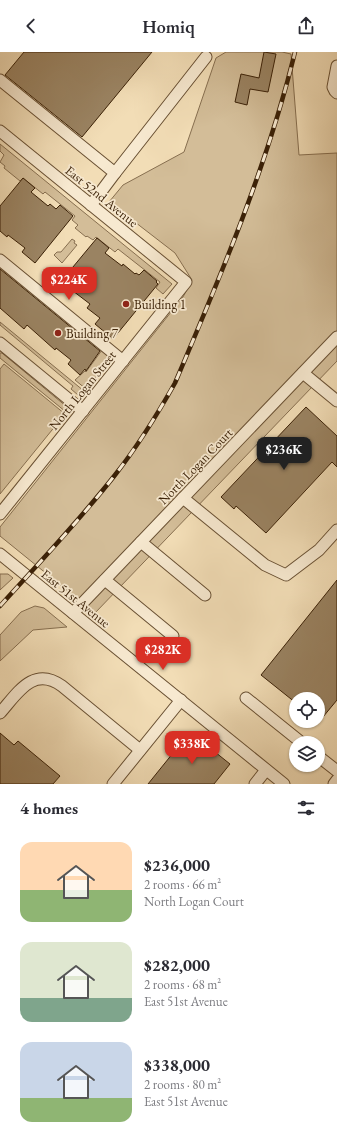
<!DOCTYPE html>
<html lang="en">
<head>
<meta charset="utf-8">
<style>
	:root { --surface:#fff; --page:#f2f2f3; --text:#2b2b33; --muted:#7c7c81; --accent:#d93025 }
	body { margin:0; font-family:"EB Garamond",serif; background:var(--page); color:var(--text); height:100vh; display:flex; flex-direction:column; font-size:15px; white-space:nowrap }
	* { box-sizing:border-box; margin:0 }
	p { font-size:13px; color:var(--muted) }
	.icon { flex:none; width:22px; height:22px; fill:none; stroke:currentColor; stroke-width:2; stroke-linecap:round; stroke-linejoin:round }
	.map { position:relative; height:732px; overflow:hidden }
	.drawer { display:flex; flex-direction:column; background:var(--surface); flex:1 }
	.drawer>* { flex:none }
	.controls { position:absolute; left:289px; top:640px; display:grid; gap:8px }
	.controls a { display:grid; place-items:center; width:36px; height:36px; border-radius:50%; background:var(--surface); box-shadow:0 1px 3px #0004; font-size:20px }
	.price { position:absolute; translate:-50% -34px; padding:0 9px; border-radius:8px; background:var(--accent); color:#fff; font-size:13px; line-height:26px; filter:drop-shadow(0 1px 2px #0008) }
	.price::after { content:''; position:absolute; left:50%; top:24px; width:12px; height:9px; margin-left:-6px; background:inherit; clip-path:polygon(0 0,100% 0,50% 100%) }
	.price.active { background:#222; color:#fff }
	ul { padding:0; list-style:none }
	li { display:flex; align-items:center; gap:12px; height:100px; padding:0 20px }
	li span { display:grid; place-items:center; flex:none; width:112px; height:80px; border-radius:12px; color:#555 }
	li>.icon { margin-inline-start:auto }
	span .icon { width:48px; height:48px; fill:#fffc; stroke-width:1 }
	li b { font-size:17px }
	h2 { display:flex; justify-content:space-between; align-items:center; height:48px; padding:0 20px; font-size:17px }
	header { display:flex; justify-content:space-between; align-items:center; height:52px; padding:0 20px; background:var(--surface); font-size:18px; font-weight:600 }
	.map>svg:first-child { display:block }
	.green { fill:#d3bd98; stroke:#876f50 }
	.building { fill:#9a8362; stroke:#3b2107 }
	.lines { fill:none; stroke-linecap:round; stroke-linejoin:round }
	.minor-casing { stroke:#695033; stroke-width:13 }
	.minor { stroke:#f7e9d0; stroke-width:11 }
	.rail-casing { stroke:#3b2107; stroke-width:4.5 }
	.rail { stroke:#f7e9d0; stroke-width:3; stroke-dasharray:9; stroke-linecap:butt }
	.poi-dot { fill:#8f2418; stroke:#f7e9d0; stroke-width:1.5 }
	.labels { text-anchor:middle; stroke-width:3.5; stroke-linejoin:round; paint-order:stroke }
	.street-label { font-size:13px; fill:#3b2107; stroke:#f7e9d0 }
	.poi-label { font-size:13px; fill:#3b2107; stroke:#f7e9d0; text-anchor:start }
</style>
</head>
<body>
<header><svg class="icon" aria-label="back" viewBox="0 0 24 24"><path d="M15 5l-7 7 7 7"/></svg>Homiq<svg class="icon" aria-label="share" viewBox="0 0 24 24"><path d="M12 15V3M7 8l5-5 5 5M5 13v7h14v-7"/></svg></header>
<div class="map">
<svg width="337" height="732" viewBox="0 0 337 732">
	<rect width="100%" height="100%" fill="#f2ddb6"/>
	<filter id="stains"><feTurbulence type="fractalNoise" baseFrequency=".005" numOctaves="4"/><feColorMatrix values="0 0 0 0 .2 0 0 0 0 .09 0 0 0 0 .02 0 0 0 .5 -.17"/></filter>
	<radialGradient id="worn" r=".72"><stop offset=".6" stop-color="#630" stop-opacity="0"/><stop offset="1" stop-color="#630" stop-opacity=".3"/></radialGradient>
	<g class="green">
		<path d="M226,0H282L291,2L299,103L337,101V309L95,561L0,484V475L183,245L192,228L175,201L109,150L123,133L184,100L216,6Z"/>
		<path d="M0,92L172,232L163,242L156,236L160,230L118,197L115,200L96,185L93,188L87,184L86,185L75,176L78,173L72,168L75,164L45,140L43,142L23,126L20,129L4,116L5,114L0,110L4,103L0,99Z"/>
		<path d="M72,187L75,189L74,191L77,193L62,211L54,203L57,200H61Z"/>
		<path d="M0,270L84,339L78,343L71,337L73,334L0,273Z"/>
		<path d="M102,298L109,304L110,307L86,337L75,328L85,319L86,320Z"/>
		<path d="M0,301H2L67,355L66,360L0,306Z"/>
		<path d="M4,312L65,362L0,442V317Z"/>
		<path d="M0,522H8L13,526L0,538Z"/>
		<path d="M35,554L44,556L67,575L33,578L0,609V583L21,560Z"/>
	</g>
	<g class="building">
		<path d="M24,0H152L82,85L5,23Z"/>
		<path d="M264,0L276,2L268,40L250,37L247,53L235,50L241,22L259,26Z"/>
		<path d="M23,126L35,136L31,140L48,154L50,152L56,157L60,153L73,164L35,211L22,200L25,196L8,183L7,185L0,179V154Z"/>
		<path d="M97,186L109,196L105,201L122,214L123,212L135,222L136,221L139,223L144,218L157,229L156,230L158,232L113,287L95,272L100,266L87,256L90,252L73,239L70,243L58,233Z"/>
		<path d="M0,217L100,299L86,319L85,317L80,323L68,312L71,308L56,296L55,298L27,273L24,277L0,256Z"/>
		<path d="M306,355L337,384V415L332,410L266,481L236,454L234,457L221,445Z"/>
		<path d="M337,528V648L318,671V647H296V651L261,623Z"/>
		<path d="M190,680L230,712L214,732H148Z"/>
		<path d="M0,681L14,693L18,689L60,724L53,732H0Z"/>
	</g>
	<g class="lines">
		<g class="minor-casing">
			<g id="minor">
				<path d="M337,14L333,35L335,39L337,41"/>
				<path d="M0,28L115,121L91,153"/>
				<path d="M0,79L186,230L0,462"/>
				<path d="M115,121L206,5"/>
				<path d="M0,208L123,309"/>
				<path d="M0,291L83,359"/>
				<path d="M303,321L337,349"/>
				<path d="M183,446L265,513L286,523L319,498L337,478"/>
				<path d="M141,490L205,543"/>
				<path d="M0,502L284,732"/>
				<path d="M105,528L173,584"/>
				<path d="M73,561L337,285"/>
				<path d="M246,646L302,691"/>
				<path d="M0,661C17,642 33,613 62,634L140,698"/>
				<path d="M318,704L337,719"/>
				<path d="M113,732L181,648"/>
				<path d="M255,732L266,718"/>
				<path d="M334,732L337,728"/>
			</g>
		</g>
		<use href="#minor" class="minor"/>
		<g class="rail-casing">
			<path id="rail" d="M0,554C39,511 79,469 115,423C137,395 157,363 175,331C221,223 267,115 295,0"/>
		</g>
		<use href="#rail" class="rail"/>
	</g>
	<g class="poi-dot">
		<circle cx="126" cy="252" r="4"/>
		<circle cx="58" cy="281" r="4"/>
	</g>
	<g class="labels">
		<g class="street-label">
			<text transform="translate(102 144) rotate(39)" y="5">East 52nd Avenue</text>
			<text transform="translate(82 338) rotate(-51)" y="5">North Logan Street</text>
			<text transform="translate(195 414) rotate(-46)" y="5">North Logan Court</text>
			<text transform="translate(76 546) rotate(39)" y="5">East 51st Avenue</text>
		</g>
		<g class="poi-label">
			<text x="134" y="257">Building 1</text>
			<text x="66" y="286">Building 7</text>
		</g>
	</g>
	<rect width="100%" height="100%" filter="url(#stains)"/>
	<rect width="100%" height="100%" fill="url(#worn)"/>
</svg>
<div class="controls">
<a><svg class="icon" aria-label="locate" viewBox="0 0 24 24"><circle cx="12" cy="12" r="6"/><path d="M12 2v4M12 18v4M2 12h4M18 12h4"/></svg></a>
<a><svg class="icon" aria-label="layers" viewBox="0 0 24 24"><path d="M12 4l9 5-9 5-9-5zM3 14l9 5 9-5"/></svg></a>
</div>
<b class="price" style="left:69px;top:249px">$224K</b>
<b class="price active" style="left:284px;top:419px">$236K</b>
<b class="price" style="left:163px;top:619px">$282K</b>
<b class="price" style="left:192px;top:713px">$338K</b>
</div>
<section class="drawer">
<h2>4 homes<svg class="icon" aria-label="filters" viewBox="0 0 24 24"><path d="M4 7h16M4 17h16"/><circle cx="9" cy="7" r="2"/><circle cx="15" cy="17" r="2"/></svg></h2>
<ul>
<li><span style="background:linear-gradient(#ffd9b3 60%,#8fb573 0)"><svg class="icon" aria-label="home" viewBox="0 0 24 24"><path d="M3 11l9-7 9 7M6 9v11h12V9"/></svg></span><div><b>$236,000</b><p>2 rooms · 66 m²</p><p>North Logan Court</p></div></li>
<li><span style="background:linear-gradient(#dfe7d0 70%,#7fa58c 0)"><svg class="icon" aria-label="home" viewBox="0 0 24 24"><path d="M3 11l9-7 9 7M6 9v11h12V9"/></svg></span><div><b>$282,000</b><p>2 rooms · 68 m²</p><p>East 51st Avenue</p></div></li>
<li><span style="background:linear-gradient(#c9d6e8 70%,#8fb573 0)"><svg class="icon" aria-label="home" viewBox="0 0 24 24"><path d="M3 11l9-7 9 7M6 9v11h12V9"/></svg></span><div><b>$338,000</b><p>2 rooms · 80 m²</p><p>East 51st Avenue</p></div></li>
</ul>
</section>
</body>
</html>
